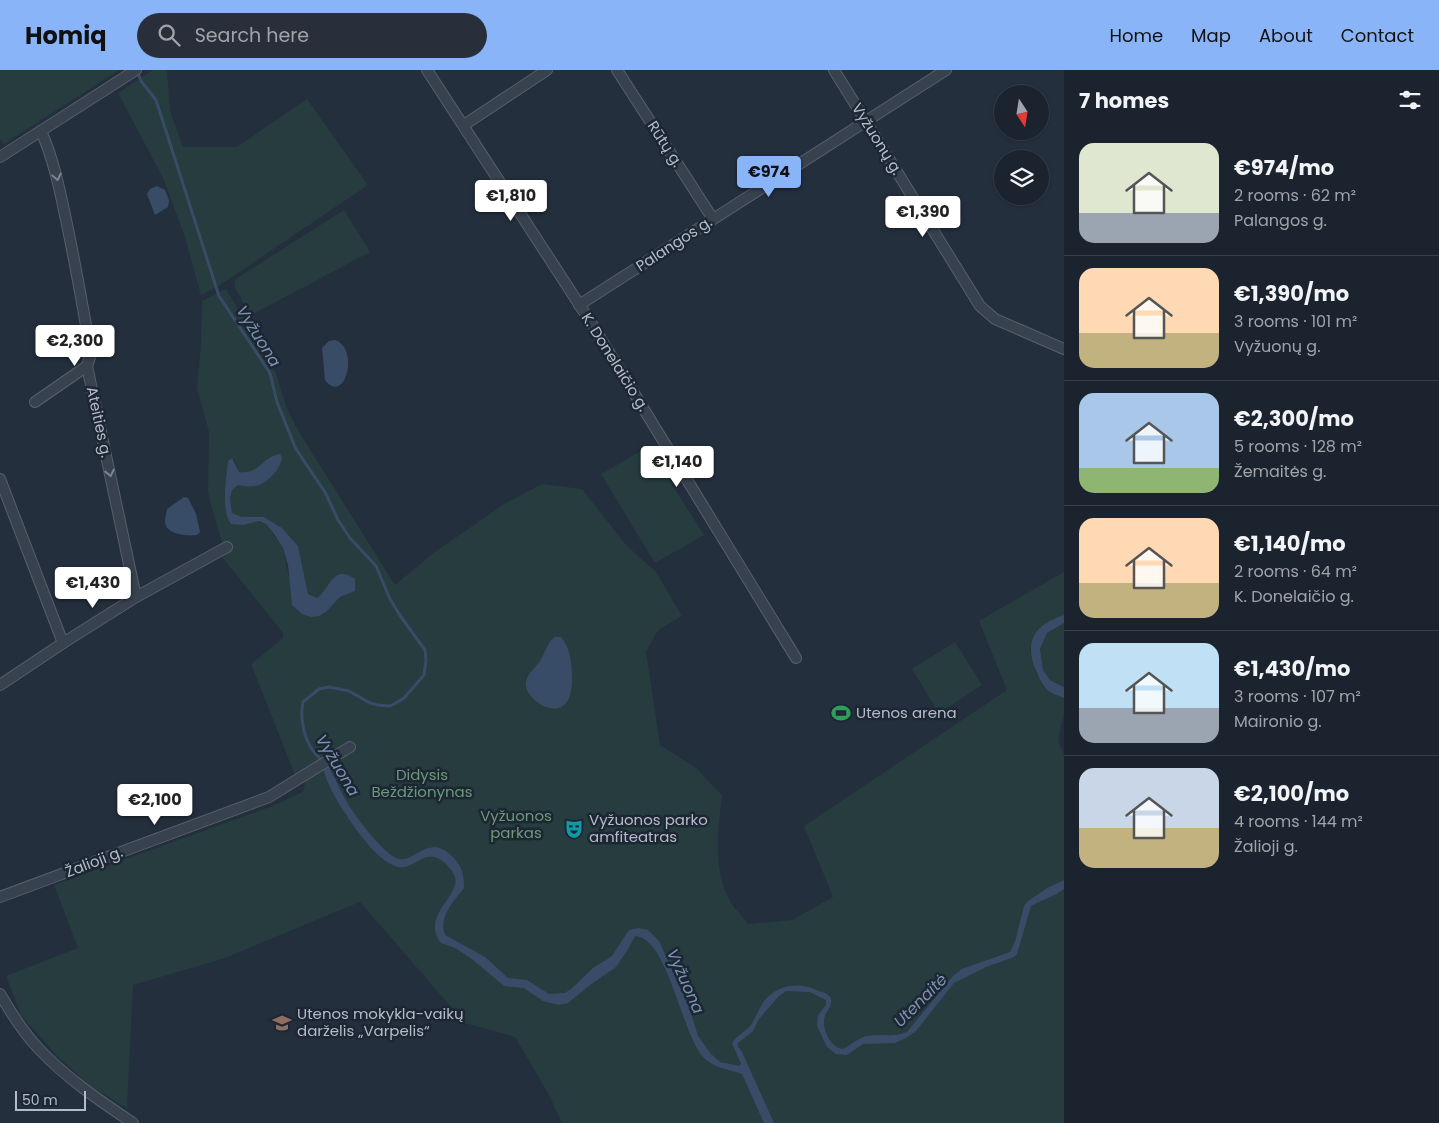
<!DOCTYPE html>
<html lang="en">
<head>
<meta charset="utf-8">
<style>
	:root { --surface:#1b232e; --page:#282f3a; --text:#f1f3f6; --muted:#a0a4aa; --line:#39404a; --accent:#8ab4f8 }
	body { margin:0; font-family:Poppins,sans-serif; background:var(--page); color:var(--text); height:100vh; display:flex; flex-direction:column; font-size:19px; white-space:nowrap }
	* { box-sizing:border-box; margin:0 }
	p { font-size:16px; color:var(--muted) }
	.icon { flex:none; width:28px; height:28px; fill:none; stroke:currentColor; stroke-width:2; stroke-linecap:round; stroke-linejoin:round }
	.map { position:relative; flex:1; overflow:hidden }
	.panel { display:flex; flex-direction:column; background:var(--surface); width:375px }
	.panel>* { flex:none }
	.needle { width:32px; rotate:168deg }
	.controls { position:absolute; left:994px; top:15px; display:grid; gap:10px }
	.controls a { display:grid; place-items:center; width:55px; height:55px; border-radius:50%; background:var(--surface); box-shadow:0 1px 4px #0004,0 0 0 1px var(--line); font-size:25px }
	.scale { position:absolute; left:15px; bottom:12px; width:71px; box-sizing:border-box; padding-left:5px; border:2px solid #b4bcc9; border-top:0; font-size:14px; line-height:18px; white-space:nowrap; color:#b4bcc9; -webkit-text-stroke:4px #1d2633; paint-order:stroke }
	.price { position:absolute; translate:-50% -42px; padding:0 11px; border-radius:5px; background:#fff; color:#222; font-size:16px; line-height:32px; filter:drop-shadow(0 1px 2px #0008) }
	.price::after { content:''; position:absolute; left:50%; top:30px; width:15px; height:11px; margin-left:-8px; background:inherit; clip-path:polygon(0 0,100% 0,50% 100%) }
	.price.active { background:var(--accent); color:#111 }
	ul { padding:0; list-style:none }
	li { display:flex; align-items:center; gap:15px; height:125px; padding:0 15px }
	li+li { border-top:1px solid var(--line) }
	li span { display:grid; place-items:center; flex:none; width:140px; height:100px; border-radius:15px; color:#555 }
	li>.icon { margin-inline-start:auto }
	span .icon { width:60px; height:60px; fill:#fffc; stroke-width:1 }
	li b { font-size:21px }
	h2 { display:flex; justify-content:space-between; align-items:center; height:60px; padding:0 15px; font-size:21px }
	header { display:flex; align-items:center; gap:30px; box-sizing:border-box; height:70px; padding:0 25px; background:var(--accent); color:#111 }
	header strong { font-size:24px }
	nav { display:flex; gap:28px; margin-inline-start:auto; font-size:18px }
	.search { width:350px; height:45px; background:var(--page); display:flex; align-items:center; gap:12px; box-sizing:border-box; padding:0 18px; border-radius:28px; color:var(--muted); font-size:19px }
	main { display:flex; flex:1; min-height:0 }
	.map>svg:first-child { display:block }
	.green { fill:#263c3f; fill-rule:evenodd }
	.water { fill:#394c67 }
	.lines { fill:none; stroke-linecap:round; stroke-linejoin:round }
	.stream { stroke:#394c67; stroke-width:3 }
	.minor-casing { stroke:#565f6c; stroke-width:12 }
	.minor { stroke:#38414e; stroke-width:10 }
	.oneway { stroke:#7c8592 }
	.labels { text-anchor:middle; stroke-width:5; stroke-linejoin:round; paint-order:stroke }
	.street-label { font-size:15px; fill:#b4bcc9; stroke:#1d2633 }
	.poi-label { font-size:15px; fill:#b4bcc9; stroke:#1d2633; text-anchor:start }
	.park-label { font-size:15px; fill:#6b9a76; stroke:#1d2633 }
	.water-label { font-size:16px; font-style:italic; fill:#7c92b1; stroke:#1d2633 }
</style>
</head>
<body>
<header>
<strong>Homiq</strong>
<div class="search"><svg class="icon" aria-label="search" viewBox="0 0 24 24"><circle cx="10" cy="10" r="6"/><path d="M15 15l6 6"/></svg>Search here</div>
<nav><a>Home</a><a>Map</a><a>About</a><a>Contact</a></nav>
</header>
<main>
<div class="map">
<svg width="1064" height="1053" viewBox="0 0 1064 1053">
	<rect width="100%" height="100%" fill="#242f3e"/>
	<g class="green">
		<path d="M0,0H119L4,74L0,68Z"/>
		<path d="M153,0H167L170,41L183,77H237L307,29L368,115L220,215L201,225L185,167L163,108L118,23Z"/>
		<path d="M344,140L370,182L251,245L235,218L234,210Z"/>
		<path d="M226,219L276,303L286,337L299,362L395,515L435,482L504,434L542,414L582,419L626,475L656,502L682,546L658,560L646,582L660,675L696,698L722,725C718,761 712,799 731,833C736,840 743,847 748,854L792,850L833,827L804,756L1007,620L979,551L1064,502V545L1053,549L1030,578C1034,601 1043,618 1064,628V643L1058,670L1064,686V810L1047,818L1028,831L1027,846L1031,836C1042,830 1054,827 1064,819V1053H562L548,1023L515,967L465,953L360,832L222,889L133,915L127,1038L92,1017L59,988L21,945L6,906L78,878L54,815L270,737L303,722L308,700L295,705L251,594L283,568V563L222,487L223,476L211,435L208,420L209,362L197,318L201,273L202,231ZM271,386L254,416L238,415L232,420L230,428L232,443L242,447H264L282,458L298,476L308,524L317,528L323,525L355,521L340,527L327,541L289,507L283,478L266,454L258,451L228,450V391L234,390L239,402C254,404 261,395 271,386Z"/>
		<path d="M648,377L704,465L655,493L601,404Z"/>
		<path d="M1064,553V617L1050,610L1043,600L1040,579L1047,563Z"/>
		<path d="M955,572L982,615L939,643L912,599Z"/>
	</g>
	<g class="water">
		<path d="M157,116L165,120L169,130L168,137L155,145L147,124L150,119Z"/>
		<path d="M335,270C360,278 345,336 325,310L322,278L329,271Z"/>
		<path d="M280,384L282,387C281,399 267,414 255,416C250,417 243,416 238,415L232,420L230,428L232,443L242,447H264L282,458L298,476L308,524L317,528C330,520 332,493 355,509V521L340,527L327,541L319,546L311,547L302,544L292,535L288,495L283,478L274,464L266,454L259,451L243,455L231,454C220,440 227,407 228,391L232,388L239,402C260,405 262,386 280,384Z"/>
		<path d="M184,427L188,428L196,444L200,462L197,465C187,466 166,465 165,452C165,448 166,443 167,439Z"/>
		<path d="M1064,545V553L1047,563L1040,579L1043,600L1050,610L1064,617V628C1057,625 1049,623 1044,616C1040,611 1038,604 1035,598C1024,570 1036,554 1064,545Z"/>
		<path d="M555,567H561C571,578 572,596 572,611C571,662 522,630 526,612C528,602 537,597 541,589C546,582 547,572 555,567Z"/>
		<path d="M325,688C331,700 336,711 342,723C349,739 380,780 396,788C414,796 427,762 452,786C462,796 464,804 464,818C454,830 438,848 445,865L485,887L508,908L527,910L549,924L565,923L571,919L593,898L612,886L629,860L639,858L648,860L659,871L688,934L698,966L711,984L720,992L739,996L741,994L732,973C737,965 745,962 751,955C757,946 760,933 769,926C783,913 803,913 819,921C821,922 827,923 829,926C836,934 824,942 824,950C823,961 831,978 843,979C851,975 858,968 867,966C881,963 894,968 907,962L953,906L962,899L1010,882L1015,872L1024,836L1028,831L1047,818L1064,810V819C1054,827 1042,830 1031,836L1017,884L1014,887L986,897L954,913L915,962L904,969L895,973L863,974L847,985L836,984L827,977L817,956L818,945L826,935V930L810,922L786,921L778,927L759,949L753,961L738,973V976L742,982L774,1053H764L742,1004C729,999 714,998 704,988C681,964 668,867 635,866L628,879L616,897L590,915L568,933L559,935L543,931L524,918L504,916L472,889L455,878L441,873C418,843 469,823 452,801C427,769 418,801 398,797C375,792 344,743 333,723C327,713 325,702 319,691Z"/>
	</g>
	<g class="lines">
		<path class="stream" d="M137,1L141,11L156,30L219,226L270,303L277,332L295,377L302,388L325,422L338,450L350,468L376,496L390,529L401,547L425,580L426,590L424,605L404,628L396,633L390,636L378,635L370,633L349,621L329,617L319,619L303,632C300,645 303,664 310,676C313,682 319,687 323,692"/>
		<g class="minor-casing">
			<g id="minor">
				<path d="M427,0L588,248L796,588"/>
				<path d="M617,0L713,149"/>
				<path d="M834,0L980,236L995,249L1064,279"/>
				<path d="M464,55L547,0"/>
				<path d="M41,61C53,88 59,116 65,145C75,191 83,238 91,284L87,296L136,527"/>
				<path d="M0,87L136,0"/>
				<path d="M579,235L946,0"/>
				<path d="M35,332L87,296"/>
				<path d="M0,409L63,573"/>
				<path d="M0,615L63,573L136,527L227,477"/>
				<path d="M0,827L269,727L350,677"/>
				<path d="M0,924C11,943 23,962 38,978C65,1007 100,1031 133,1053"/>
			</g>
		</g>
		<use href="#minor" class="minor"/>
	</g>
	<defs><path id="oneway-chevron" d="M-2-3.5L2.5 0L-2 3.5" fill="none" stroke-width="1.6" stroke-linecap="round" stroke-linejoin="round" transform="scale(1.25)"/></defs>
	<g class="oneway">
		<use href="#oneway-chevron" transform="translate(57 107) rotate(78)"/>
		<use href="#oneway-chevron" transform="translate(110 403) rotate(78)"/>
	</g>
	<defs>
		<g id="stadium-bare" transform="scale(1.5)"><path d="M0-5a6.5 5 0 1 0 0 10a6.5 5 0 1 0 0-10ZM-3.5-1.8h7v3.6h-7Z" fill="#2e9e5b" stroke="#1d2633" stroke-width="2.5" paint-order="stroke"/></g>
		<g id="theatre-bare" transform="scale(1.5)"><path d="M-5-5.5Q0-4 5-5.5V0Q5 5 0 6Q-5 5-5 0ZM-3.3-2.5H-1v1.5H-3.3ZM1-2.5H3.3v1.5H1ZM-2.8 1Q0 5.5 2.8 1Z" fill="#0f9aa8" stroke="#1d2633" stroke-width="2.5" paint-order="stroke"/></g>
		<g id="school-bare" transform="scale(1.5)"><path d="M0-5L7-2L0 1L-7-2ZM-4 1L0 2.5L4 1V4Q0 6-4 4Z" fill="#8d6e63" stroke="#1d2633" stroke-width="2.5" paint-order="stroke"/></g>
	</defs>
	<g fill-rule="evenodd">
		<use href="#stadium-bare" x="841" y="643"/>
		<use href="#theatre-bare" x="574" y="759"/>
		<use href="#school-bare" x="282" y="953"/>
	</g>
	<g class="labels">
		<g class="street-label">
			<text transform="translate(877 69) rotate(58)" y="5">Vyžuonų g.</text>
			<text transform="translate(665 74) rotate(57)" y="5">Rūtų g.</text>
			<text transform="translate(674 174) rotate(-33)" y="5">Palangos g.</text>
			<text transform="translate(615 292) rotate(58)" y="5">K. Donelaičio g.</text>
			<text transform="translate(99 352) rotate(78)" y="5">Ateities g.</text>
			<text transform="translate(94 792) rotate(-21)" y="5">Žalioji g.</text>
		</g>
		<g class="poi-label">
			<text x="856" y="648">Utenos arena</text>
			<text x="589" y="755">Vyžuonos parko<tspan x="589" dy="17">amfiteatras</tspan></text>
			<text x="297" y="949">Utenos mokykla-vaikų<tspan x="297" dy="17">darželis „Varpelis“</tspan></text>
		</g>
		<g class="park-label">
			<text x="422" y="710">Didysis<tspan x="422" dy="17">Beždžionynas</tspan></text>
			<text x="516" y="751">Vyžuonos<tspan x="516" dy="17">parkas</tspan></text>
		</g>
		<g class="water-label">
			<text transform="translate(259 266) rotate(58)" y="6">Vyžuona</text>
			<text transform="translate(338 695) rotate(59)" y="6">Vyžuona</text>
			<text transform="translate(686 911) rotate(66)" y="6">Vyžuona</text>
			<text transform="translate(920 930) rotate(-45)" y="6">Utenaitė</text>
		</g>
	</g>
</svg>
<div class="controls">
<a><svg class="needle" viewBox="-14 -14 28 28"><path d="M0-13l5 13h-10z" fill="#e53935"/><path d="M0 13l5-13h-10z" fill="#a0a4aa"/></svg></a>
<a><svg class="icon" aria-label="layers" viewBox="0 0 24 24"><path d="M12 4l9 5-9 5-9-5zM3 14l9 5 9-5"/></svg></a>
</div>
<div class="scale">50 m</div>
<b class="price active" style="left:769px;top:128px">€974</b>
<b class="price" style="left:511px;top:152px">€1,810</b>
<b class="price" style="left:923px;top:168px">€1,390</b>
<b class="price" style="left:75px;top:297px">€2,300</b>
<b class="price" style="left:677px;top:418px">€1,140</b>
<b class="price" style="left:93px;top:539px">€1,430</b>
<b class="price" style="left:155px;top:756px">€2,100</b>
</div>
<section class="panel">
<h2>7 homes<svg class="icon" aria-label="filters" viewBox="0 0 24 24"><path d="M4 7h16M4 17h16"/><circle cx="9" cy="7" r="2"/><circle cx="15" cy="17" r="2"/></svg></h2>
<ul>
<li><span style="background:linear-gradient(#dfe7d0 70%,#9aa5b1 0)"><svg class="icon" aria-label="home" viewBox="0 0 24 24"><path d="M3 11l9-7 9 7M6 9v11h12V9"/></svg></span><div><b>€974/mo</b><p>2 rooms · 62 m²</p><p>Palangos g.</p></div></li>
<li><span style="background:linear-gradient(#ffd9b3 65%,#c2b280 0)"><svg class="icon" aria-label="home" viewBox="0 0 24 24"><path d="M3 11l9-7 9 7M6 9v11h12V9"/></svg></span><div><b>€1,390/mo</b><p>3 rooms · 101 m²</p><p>Vyžuonų g.</p></div></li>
<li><span style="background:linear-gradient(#a9c7e8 75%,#8fb573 0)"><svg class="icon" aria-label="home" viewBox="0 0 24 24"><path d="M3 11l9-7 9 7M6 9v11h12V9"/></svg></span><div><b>€2,300/mo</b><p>5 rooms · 128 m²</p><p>Žemaitės g.</p></div></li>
<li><span style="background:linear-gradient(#ffd9b3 65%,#c2b280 0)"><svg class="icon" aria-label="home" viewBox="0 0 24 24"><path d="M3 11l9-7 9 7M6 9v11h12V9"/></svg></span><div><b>€1,140/mo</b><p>2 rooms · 64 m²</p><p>K. Donelaičio g.</p></div></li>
<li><span style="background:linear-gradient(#bfe0f5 65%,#9aa5b1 0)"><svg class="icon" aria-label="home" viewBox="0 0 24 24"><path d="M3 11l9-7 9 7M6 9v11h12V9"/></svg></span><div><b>€1,430/mo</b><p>3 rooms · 107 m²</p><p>Maironio g.</p></div></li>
<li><span style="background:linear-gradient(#c9d6e8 60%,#c2b280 0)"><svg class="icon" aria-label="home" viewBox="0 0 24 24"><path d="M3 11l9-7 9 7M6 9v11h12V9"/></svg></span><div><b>€2,100/mo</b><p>4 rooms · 144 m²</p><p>Žalioji g.</p></div></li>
</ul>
</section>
</main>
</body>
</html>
